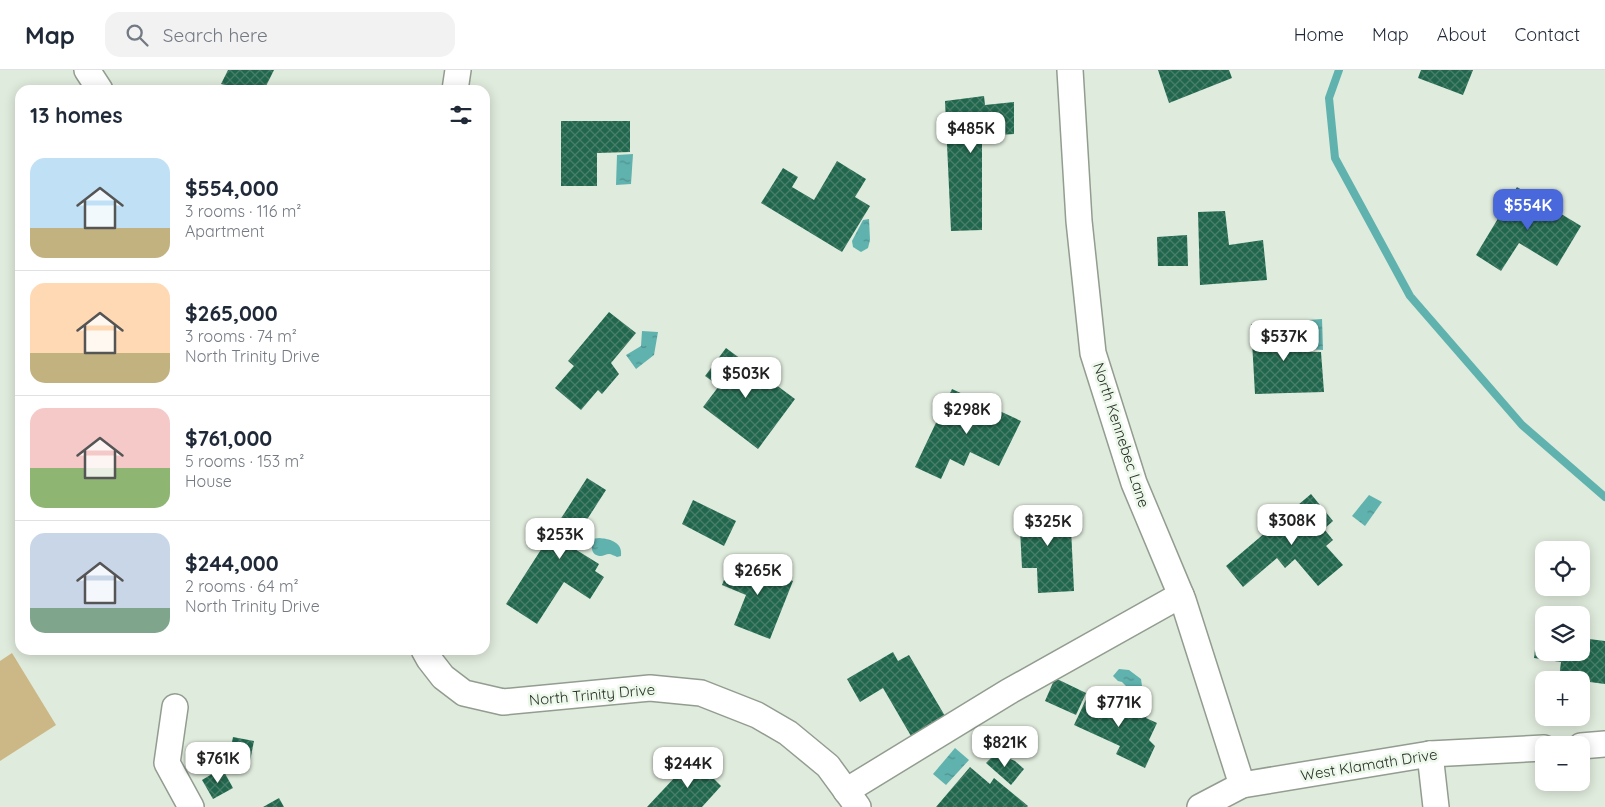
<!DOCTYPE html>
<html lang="en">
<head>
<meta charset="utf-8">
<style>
	:root { --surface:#fff; --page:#f2f2f3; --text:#1f2937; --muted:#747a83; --line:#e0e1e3; --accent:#4868dc }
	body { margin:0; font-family:Quicksand,sans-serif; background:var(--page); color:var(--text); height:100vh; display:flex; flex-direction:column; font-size:19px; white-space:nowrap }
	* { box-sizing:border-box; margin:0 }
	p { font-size:16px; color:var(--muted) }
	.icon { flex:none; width:28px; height:28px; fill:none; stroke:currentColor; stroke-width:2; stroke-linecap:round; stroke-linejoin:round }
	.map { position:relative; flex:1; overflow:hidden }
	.details { position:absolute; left:15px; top:15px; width:475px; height:570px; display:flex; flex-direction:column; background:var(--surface); border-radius:15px; box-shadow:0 2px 12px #0003 }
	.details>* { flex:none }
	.buttons { position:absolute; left:1535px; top:471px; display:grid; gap:10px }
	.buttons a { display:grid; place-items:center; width:55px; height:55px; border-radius:10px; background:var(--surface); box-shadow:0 2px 12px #0003; font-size:25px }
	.price { position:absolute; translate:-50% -42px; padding:0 11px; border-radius:10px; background:#fff; color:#222; font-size:16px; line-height:32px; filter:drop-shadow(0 1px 2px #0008) }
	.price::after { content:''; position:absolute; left:50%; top:30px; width:15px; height:11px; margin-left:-8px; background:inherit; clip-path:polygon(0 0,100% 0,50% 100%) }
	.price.selected { background:var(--accent); color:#fff }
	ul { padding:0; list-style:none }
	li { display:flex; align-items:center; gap:15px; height:125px; padding:0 15px }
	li+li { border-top:1px solid var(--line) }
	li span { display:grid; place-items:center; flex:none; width:140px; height:100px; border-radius:15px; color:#555 }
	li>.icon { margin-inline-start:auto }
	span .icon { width:60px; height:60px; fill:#fffc; stroke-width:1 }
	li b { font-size:21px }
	h2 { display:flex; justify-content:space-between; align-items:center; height:60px; padding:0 15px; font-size:21px }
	header { display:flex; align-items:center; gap:30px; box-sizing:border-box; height:70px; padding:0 25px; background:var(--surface); border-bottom:1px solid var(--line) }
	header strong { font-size:24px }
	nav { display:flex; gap:28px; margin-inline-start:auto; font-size:18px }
	.search { width:350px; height:45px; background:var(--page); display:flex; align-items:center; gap:12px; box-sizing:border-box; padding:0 18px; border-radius:15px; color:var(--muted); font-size:19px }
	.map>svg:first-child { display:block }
	.garden { fill:#ccb886 }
	.water { fill:url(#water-ripples) }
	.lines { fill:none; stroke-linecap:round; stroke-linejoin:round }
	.stream { stroke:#60b2ae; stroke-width:8 }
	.building { fill:url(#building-cross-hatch) }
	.minor-casing { stroke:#929d8f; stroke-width:28 }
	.minor { stroke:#fff; stroke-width:25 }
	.labels { text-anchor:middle; stroke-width:5; stroke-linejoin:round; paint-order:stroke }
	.street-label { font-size:15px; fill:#2a2f29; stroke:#ecf8e9 }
</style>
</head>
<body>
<header>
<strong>Map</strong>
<div class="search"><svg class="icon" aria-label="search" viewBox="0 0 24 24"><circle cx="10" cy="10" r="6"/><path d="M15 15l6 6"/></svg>Search here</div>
<nav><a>Home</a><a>Map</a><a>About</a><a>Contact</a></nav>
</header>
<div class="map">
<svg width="1605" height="737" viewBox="0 0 1605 737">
	<defs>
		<pattern id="water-ripples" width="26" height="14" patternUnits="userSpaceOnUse" patternTransform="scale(1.25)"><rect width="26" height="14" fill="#60b2ae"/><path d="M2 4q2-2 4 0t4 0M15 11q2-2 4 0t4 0" fill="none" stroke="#4f918e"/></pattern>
		<pattern id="building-cross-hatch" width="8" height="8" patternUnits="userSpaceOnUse" patternTransform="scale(1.25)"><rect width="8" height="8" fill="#21674e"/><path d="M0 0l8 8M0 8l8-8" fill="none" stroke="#487e6a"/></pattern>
	</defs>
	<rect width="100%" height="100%" fill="#dfebdc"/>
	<path class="garden" d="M12,583L56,655L0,691V591Z"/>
	<g class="water">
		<path d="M633,84L631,114L616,115L617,85Z"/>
		<path d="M869,149L870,170L868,178L861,182L853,177L852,171L863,150Z"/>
		<path d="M1322,249L1323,280L1307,279L1308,250Z"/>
		<path d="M642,261L658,262L654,285L636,299L626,285L641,276Z"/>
		<path d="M1369,425L1382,432L1365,456L1352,446Z"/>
		<path d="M599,468C610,469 623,472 621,486L617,487C615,486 611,484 609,484C606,484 603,486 601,486C591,486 591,477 592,469Z"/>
		<path d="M1119,599L1129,600L1141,609L1142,616L1138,622L1133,623L1122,612L1118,611L1113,606Z"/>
		<path d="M955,678L969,690L946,715L933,704Z"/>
	</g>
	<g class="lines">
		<path class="stream" d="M1339,0L1329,28L1335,88L1410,226L1522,355L1605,427"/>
	</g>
	<g class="building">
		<path d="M228,0H274L264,20H236L237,18L221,14Z"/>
		<path d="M1158,0H1229L1232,8L1169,33Z"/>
		<path d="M1421,0H1473L1463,25L1418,8Z"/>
		<path d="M984,26L985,35L1014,32V64L982,66V160L951,161L945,31Z"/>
		<path d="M561,51H630V82L597,83V116H561Z"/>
		<path d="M837,91L866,109L855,127L870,136L842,182L761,133L783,98L798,107L792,117L814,130Z"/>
		<path d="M1517,117L1581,156L1557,196L1519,173L1501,201L1476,185Z"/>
		<path d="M1225,141L1229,175L1263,170L1267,210L1200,215L1198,142Z"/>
		<path d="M1187,165L1188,196H1158L1157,167Z"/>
		<path d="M609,242L636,263L611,293L619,304L602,324L598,320L581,340L555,318L574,296L568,291Z"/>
		<path d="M1285,252L1284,262H1298V282H1321L1324,322L1255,324L1251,254Z"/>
		<path d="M726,278L795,329L758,379L703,337L719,316L705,306Z"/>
		<path d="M952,319L1021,351L999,396L970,382L964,396L950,389L941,409L915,397Z"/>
		<path d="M587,408L606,420L570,476L599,494L595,501L604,507L590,529L564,512L537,554L506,534Z"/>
		<path d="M1311,424L1333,451L1324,459L1333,470L1326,476L1343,495L1318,516L1295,489L1285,498L1277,488L1243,517L1226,496Z"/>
		<path d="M693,430L736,451L724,476L682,454Z"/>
		<path d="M1070,437L1074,521L1038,523L1037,498H1022L1019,440Z"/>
		<path d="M733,487L793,511L770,569L734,555L746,525L722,515Z"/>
		<path d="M1537,562L1544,563V582H1581V568L1605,571V614L1559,608L1561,592L1534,588Z"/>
		<path d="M893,582L898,591L909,585L945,646L911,666L883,618L860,632L847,609Z"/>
		<path d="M1055,608L1086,623L1076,645L1045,631Z"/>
		<path d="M1089,623L1119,637L1122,633L1148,645L1146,648L1157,653L1149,670L1155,676L1145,698L1116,684L1120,676L1074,655Z"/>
		<path d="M233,667L254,671L250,691L229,687Z"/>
		<path d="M996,683L1015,691L1024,699L1011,715L986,693Z"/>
		<path d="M693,688L721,716L702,737H647Z"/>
		<path d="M970,697L990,714L994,708L1028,736L1027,737H936Z"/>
		<path d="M222,698L233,718L213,729L202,710Z"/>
		<path d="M279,728L284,737H263Z"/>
	</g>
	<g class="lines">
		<g class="minor-casing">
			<g id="minor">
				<path d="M87,0L100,20"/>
				<path d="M1070,0L1079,151L1093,283L1134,413L1183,530L1242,715"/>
				<path d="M455,20L458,0"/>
				<path d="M424,580L429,589L443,607L464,623L503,632L650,618L701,623L757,645L788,663L828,696L858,737"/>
				<path d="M175,637L167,693L191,737"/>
				<path d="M1581,676L1605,674"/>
				<path d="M1430,684L1436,737"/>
				<path d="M846,721L1008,622L1181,525"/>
				<path d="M1200,737L1242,715L1430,684L1544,678"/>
			</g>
		</g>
		<use href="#minor" class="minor"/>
	</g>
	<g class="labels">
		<g class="street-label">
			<text transform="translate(1121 365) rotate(72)" y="5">North Kennebec Lane</text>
			<text transform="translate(592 625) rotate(-5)" y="5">North Trinity Drive</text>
			<text transform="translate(1369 695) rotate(-9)" y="5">West Klamath Drive</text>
		</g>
	</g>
</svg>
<div class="buttons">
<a><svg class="icon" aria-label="locate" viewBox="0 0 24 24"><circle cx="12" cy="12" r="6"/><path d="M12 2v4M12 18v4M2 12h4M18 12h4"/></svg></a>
<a><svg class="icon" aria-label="layers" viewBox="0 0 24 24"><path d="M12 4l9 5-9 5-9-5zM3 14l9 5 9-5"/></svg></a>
<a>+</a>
<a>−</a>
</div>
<b class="price" style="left:971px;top:84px">$485K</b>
<b class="price selected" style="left:1528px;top:161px">$554K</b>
<b class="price" style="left:1284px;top:292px">$537K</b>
<b class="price" style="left:746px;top:329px">$503K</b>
<b class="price" style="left:967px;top:365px">$298K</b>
<b class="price" style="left:1292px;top:476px">$308K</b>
<b class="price" style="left:1048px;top:477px">$325K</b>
<b class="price" style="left:560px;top:490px">$253K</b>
<b class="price" style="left:758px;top:526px">$265K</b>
<b class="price" style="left:1119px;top:658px">$771K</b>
<b class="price" style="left:1005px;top:698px">$821K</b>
<b class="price" style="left:218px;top:714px">$761K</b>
<b class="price" style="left:688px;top:719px">$244K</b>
<section class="details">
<h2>13 homes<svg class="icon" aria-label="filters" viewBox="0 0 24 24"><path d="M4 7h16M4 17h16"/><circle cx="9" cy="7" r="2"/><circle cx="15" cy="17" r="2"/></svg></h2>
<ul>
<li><span style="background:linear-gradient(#bfe0f5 70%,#c2b280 0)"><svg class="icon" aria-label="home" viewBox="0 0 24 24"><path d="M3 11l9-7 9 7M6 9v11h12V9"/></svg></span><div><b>$554,000</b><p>3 rooms · 116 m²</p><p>Apartment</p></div></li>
<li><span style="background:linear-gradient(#ffd9b3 70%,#c2b280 0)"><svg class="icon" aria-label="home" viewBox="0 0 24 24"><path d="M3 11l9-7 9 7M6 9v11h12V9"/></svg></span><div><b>$265,000</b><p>3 rooms · 74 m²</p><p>North Trinity Drive</p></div></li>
<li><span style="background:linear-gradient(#f6c9c9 60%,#8fb573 0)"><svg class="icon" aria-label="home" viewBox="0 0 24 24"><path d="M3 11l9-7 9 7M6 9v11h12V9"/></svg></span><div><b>$761,000</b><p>5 rooms · 153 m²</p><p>House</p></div></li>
<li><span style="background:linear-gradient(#c9d6e8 75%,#7fa58c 0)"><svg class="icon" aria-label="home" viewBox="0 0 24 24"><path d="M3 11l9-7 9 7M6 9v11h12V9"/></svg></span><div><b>$244,000</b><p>2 rooms · 64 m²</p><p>North Trinity Drive</p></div></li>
</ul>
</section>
</div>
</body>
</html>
